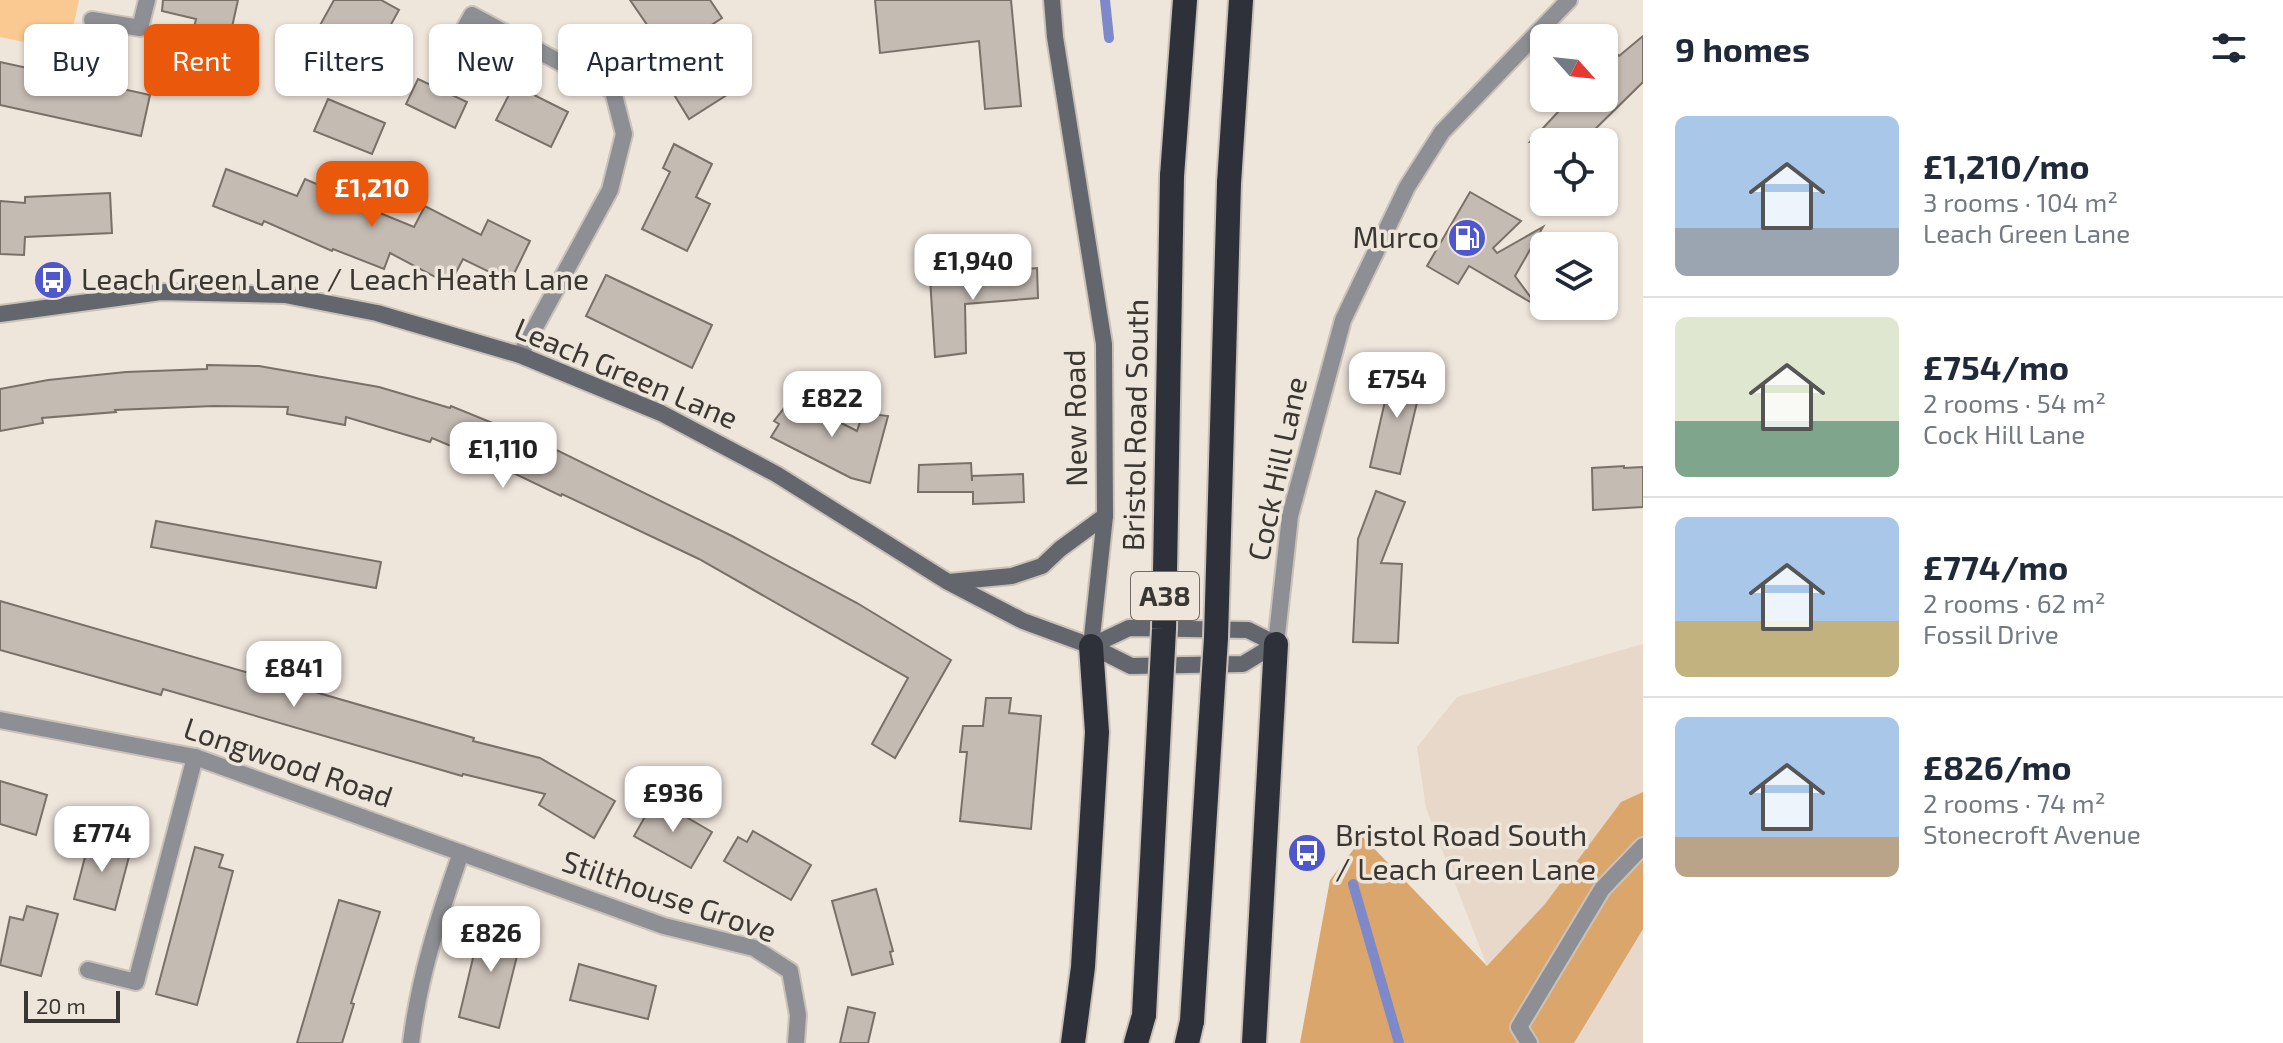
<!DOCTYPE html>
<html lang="en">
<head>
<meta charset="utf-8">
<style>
	:root { --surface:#fff; --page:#f2f2f3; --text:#1f2937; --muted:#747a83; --line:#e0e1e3; --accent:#ea580c }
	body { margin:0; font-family:"Exo 2",sans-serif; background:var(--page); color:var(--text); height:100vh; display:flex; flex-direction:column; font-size:30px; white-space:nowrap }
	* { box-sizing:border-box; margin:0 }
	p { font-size:26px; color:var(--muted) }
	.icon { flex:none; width:44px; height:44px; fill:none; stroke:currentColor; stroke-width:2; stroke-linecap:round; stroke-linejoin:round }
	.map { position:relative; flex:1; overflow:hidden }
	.drawer { display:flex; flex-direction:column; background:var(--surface); width:640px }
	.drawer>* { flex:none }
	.top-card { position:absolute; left:24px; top:24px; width:760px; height:72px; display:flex; gap:16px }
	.needle { width:52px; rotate:117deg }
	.buttons { position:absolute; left:1530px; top:24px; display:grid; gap:16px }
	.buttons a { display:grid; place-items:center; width:88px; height:88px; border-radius:12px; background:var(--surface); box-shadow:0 2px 6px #0004; font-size:40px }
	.scale { position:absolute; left:24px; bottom:20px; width:96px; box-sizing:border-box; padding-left:8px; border:4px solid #3a3733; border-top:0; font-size:22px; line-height:28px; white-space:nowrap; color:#3a3733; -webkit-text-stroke:6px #eee5db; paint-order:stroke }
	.price { position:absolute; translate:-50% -68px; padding:0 18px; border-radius:16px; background:#fff; color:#222; font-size:26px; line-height:52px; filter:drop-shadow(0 2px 4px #0008) }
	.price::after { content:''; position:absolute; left:50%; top:48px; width:24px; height:18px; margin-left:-12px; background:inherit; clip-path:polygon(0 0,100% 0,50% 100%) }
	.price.on { background:var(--accent); color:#fff }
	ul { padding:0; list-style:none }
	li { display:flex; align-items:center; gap:24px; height:200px; padding:0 32px }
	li+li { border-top:2px solid var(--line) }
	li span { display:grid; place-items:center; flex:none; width:224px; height:160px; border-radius:12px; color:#555 }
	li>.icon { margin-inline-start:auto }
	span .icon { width:96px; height:96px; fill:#fffc; stroke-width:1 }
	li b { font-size:34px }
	h2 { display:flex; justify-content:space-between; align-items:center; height:96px; padding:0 32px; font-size:34px }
	.chip { padding:0 28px; border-radius:12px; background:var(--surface); box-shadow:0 2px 6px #0004; font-size:28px; line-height:72px }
	.chip.on { background:var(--accent); color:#fff }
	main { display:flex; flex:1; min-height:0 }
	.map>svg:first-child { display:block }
	.built { fill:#e7d8c9 }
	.green { fill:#fac992 }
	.forest { fill:#daa66b }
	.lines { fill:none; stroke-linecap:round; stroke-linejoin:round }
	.stream { stroke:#7d89c9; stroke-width:10 }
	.building { fill:#c4bbb2; stroke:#797168; stroke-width:2 }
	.street-casing { stroke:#cac2b9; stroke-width:20 }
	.secondary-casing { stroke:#cac2b9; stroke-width:20 }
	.highway-casing { stroke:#cac2b9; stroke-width:28 }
	.street { stroke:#8e8f94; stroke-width:16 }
	.secondary { stroke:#64666d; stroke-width:16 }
	.highway { stroke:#2f313a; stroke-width:24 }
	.highway-bridge-casing { stroke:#cac2b9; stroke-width:28; stroke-linecap:butt }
	.highway-bridge { stroke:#2f313a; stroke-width:24 }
	.labels { text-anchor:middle; stroke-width:7; stroke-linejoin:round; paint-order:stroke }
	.shield { fill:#eee5db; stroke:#706b65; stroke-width:2 }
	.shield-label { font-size:28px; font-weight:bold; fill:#3a3733 }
	.poi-label { font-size:30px; fill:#3a3733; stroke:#eee5db; text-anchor:start }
	.street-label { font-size:30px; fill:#3a3733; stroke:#eee5db }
</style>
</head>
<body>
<main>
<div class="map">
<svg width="1643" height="1043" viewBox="0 0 1643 1043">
	<rect width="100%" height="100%" fill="#eee5db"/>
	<path class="built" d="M1643,644V1043H1510L1487,966L1426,808L1417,747L1457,697Z"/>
	<path class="green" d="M0,0H79L68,51L0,37Z"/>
	<path class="forest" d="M1643,792V929L1574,1043H1300L1330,880L1363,837L1487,966L1545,904L1621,802Z"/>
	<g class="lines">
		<g class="stream">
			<path d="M1105,0L1109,38"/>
			<path d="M1353,884L1399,1043"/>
		</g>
	</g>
	<g class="building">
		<path d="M163,0H238L232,27L227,26L211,89L175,74L184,38L191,40L196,19L162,11Z"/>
		<path d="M334,0H381L399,10L373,57L319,27Z"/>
		<path d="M630,0H710L722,18L695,36L730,93L689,119L662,75L676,67Z"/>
		<path d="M875,0H1011L1021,106L985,109L979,41L880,53Z"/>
		<path d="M1643,36V82L1582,142H1530L1571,98H1604V65L1616,53L1619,56Z"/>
		<path d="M0,62L150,95L141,136L0,105Z"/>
		<path d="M418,79L467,102L455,128L406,104Z"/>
		<path d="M514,85L568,112L551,147L496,120Z"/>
		<path d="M328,99L385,123L372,154L314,131Z"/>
		<path d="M674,144L712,164L696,197L710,204L687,251L642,229L670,172L663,168Z"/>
		<path d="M226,169L297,196L305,179L354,200L353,202L414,227L425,206L481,235L488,220L530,241L510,282L463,259L452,280L439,274L437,278L390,253L384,269L333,249L332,251L264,221L262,225L213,206Z"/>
		<path d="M1470,192L1521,221L1493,248L1497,253L1543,227L1515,276L1537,306L1469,266L1458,284L1427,266Z"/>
		<path d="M110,193L112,233L25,237L24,255L0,254V201L25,203V197Z"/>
		<path d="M1037,268L1038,298L965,304L966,353L935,357L930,278Z"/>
		<path d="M606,275L712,325L692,368L586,316Z"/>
		<path d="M207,365L259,366L379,387L450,408L451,406L522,435V433L732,536L857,603L951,660L895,758L872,744L908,678L699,559L562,494L561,496L501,467L432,438L430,442L346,417L345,425L287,414L288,407L214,406L115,410L116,412L42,418L43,423L0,431V389L48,380L126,372L207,369Z"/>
		<path d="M1393,366L1424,373L1400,474L1370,467Z"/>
		<path d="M792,398L857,431L863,413L888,416L870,483L851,478L771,437L779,424L774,421Z"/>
		<path d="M971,463L972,481V476L1023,474L1024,502L973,504V492H918L919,465Z"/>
		<path d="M1624,466V468L1643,467V507L1593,510L1592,468Z"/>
		<path d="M1376,491L1405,502L1381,563L1402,564L1398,643L1353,642L1358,539Z"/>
		<path d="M156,521L381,562L376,588L151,547Z"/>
		<path d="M0,601L474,738L473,741L540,758L615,801L594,838L539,805L545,794L463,774L462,776L163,689L161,695L0,650Z"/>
		<path d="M986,698H1011L1009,713L1041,716L1031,829L960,821L967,752H960L963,726H983Z"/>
		<path d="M0,781L47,795L36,835L0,824Z"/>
		<path d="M655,799L712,832L691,868L634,836Z"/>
		<path d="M753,831L811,865L791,900L724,861L738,837L747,842Z"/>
		<path d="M90,838L131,849L115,910L74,899Z"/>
		<path d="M195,847L223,855L219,867L233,871L197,1005L156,994Z"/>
		<path d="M876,889L893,951L890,952L893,964L852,975L832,901Z"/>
		<path d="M339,900L380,912L351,1003L354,1004L342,1043H297Z"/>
		<path d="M27,906L58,914L41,976L0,965L10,917L23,920Z"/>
		<path d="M482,920L523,932L499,1028L459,1017Z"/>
		<path d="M579,964L656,986L648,1019L570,1000Z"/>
		<path d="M848,1007L875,1013L868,1043H840Z"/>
	</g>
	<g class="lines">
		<g class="street-casing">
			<g id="street">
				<path d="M92,20L140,28L147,0"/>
				<path d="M441,71L472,15L613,91L624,134L610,190L520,355"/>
				<path d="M1276,644L1290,516L1343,320L1407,187L1442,132L1569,0"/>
				<path d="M0,720L195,757L664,926L754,948L790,971L798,1015L796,1043"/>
				<path d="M88,970L136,982L195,757"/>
				<path d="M411,1043C419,977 439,916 461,853"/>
				<path d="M1529,1043L1519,1027L1602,889L1643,846"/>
			</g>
		</g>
		<g class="secondary-casing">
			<g id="secondary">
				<path d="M1052,0L1055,37L1104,344L1105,516L1091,646"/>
				<path d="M0,314L161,292L285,295L377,313L520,355L661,413L776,474L948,582L1023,621L1091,646L1131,666L1243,664L1276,644"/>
				<path d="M949,582L1012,576L1042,566L1060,549L1105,516"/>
				<path d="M1091,646L1129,628L1248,630L1276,644"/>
			</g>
		</g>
		<g class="highway-casing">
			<g id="highway">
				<path d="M1172,176L1185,0"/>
				<path d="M1229,183L1241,0"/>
				<path d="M1073,1043L1083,967L1097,732L1091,646"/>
				<path d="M1136,1043L1144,1015"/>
				<path d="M1187,1043L1192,1021"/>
				<path d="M1254,1043L1276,644"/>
			</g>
		</g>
		<use href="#street" class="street"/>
		<use href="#secondary" class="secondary"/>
		<use href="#highway" class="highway"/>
		<g class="highway-bridge-casing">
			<g id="highway-bridge">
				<path d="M1144,1015L1164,629L1172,176"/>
				<path d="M1192,1021L1216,638L1229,183"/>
			</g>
		</g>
		<use href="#highway-bridge" class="highway-bridge"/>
	</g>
	<defs>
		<g id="fuel-disc" transform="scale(2)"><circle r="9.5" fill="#4f57cd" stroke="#eee5db"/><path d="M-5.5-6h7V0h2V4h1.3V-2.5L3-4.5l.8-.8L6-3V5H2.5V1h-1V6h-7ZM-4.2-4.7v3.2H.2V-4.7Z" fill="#fff"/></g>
		<g id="bus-disc" transform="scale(2)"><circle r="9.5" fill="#4f57cd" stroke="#eee5db"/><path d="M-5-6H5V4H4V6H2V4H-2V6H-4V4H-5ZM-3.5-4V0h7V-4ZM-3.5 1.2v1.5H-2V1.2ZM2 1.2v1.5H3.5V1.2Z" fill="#fff"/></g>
	</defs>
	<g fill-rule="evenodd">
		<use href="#fuel-disc" x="1467" y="238"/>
		<use href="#bus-disc" x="53" y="280"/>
		<use href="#bus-disc" x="1307" y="853"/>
	</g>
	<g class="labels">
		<rect class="shield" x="1131" y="572" width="68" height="48" rx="6"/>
		<g class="shield-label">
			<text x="1165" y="606">A38</text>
		</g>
		<g class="poi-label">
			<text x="1439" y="248" text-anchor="end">Murco</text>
			<text x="81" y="290">Leach Green Lane / Leach Heath Lane</text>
			<text x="1335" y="846">Bristol Road South<tspan x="1335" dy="34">/ Leach Green Lane</tspan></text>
		</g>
		<g class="street-label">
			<text transform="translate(626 374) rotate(23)" y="10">Leach Green Lane</text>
			<text transform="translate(1076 418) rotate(-91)" y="10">New Road</text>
			<text transform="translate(1136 425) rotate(-89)" y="10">Bristol Road South</text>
			<text transform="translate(1278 469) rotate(-78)" y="10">Cock Hill Lane</text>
			<text transform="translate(288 763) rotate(19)" y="10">Longwood Road</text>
			<text transform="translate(669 897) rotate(19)" y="10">Stilthouse Grove</text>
		</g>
	</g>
</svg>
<div class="buttons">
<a><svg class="needle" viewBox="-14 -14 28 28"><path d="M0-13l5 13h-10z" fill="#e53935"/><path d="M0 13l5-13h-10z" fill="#747a83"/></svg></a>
<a><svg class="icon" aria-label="locate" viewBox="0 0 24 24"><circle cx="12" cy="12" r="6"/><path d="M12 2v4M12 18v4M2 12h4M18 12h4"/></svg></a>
<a><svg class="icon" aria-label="layers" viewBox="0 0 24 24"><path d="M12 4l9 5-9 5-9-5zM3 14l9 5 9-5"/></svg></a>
</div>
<div class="scale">20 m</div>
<b class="price on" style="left:372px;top:229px">£1,210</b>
<b class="price" style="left:973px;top:302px">£1,940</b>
<b class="price" style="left:1397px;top:420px">£754</b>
<b class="price" style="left:832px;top:439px">£822</b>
<b class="price" style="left:503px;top:490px">£1,110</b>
<b class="price" style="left:294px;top:709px">£841</b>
<b class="price" style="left:673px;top:834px">£936</b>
<b class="price" style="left:102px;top:874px">£774</b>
<b class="price" style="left:491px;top:974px">£826</b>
<div class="top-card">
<a class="chip">Buy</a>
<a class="chip on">Rent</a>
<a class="chip">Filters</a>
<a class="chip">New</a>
<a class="chip">Apartment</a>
</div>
</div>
<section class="drawer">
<h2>9 homes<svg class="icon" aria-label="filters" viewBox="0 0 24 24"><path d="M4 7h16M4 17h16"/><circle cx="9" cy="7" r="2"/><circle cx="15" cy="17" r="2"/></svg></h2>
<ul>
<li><span style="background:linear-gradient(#a9c7e8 70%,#9aa5b1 0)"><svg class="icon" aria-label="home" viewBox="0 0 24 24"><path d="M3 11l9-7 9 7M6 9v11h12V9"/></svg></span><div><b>£1,210/mo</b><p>3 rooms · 104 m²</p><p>Leach Green Lane</p></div></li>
<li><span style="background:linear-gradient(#dfe7d0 65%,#7fa58c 0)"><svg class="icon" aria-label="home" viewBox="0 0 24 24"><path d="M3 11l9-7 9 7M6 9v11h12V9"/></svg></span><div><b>£754/mo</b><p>2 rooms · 54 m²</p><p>Cock Hill Lane</p></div></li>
<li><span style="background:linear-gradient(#a9c7e8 65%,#c2b280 0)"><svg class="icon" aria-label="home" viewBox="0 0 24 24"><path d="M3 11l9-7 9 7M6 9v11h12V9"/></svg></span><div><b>£774/mo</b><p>2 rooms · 62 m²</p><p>Fossil Drive</p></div></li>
<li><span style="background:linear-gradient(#a9c7e8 75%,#b9a48a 0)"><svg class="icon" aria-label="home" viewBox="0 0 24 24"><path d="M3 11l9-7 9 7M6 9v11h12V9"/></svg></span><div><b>£826/mo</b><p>2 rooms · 74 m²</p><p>Stonecroft Avenue</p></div></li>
</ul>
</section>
</main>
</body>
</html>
